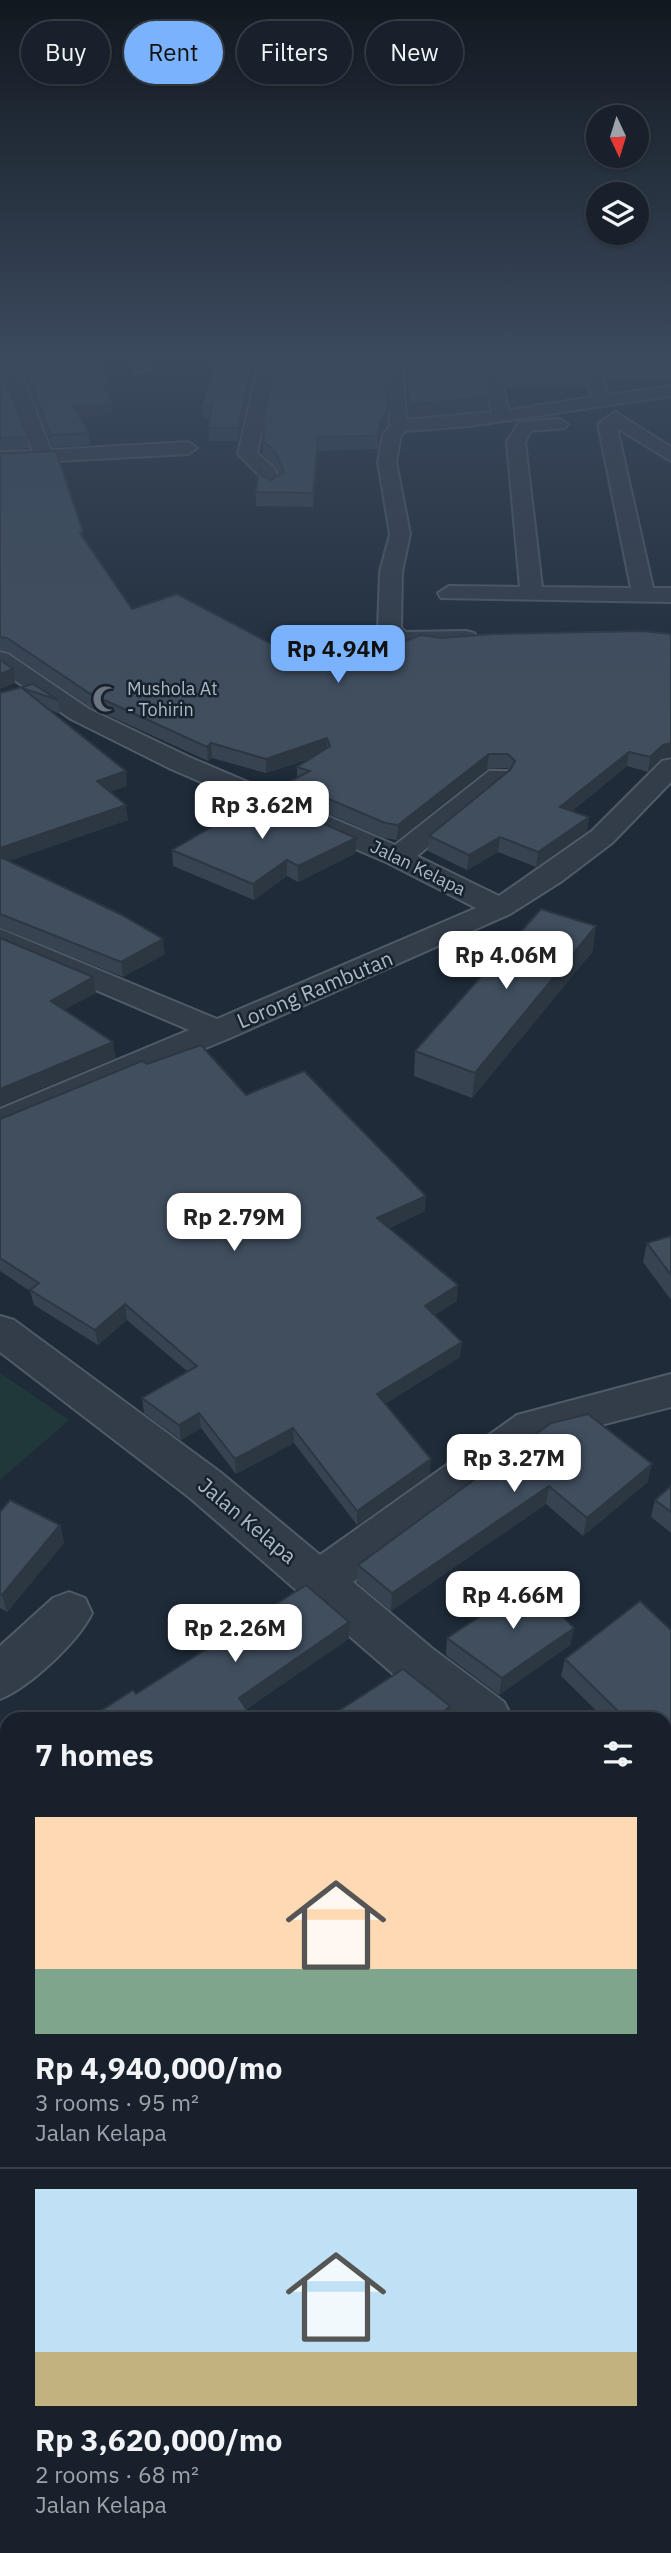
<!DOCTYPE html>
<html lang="en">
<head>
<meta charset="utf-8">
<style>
	:root { --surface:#17202b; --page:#242d37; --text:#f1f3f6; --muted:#9ea3a9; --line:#363e47; --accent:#7ab2fe }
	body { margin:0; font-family:"IBM Plex Sans",sans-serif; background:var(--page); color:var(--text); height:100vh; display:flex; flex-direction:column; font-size:26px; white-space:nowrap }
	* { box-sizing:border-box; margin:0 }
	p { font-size:23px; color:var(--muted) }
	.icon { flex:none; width:38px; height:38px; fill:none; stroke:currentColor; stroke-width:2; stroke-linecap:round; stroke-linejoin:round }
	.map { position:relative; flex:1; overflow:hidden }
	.drawer { position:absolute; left:0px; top:1712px; width:672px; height:842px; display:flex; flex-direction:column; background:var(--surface); border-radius:21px 21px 0 0; box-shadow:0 2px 5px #0004,0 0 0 2px var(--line) }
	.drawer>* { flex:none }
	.top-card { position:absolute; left:21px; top:21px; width:630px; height:63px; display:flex; gap:14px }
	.needle { width:46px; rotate:176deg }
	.tools { position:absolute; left:586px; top:105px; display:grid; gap:14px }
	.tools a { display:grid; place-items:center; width:63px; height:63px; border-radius:50%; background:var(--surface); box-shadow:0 2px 5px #0004,0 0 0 2px var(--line); font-size:35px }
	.price { position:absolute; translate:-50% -60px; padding:0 16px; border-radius:14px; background:#fff; color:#222; font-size:23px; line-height:46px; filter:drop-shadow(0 2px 4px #0008) }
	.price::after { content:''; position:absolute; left:50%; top:42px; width:21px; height:16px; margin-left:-10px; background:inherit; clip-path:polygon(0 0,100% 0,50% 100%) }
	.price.active { background:var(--accent); color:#111 }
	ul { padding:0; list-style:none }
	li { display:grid; align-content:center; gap:14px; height:371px; padding:0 35px }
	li+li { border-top:2px solid var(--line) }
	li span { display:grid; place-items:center; height:217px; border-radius:0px; color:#555 }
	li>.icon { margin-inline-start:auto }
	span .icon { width:126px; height:126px; fill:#fffc; stroke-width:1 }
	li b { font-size:30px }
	h2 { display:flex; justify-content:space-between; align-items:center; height:84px; padding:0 35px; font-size:30px }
	.pill { padding:0 24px; border-radius:32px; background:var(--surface); box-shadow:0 2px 5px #0004,0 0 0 2px var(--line); font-size:24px; line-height:63px }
	.pill.active { background:var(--accent); color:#111 }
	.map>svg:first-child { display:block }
	.green { fill:#21383a }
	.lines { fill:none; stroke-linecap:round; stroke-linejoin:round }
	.street-casing { stroke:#505b67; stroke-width:4 }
	.street { fill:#333d4a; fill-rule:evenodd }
	.wall { fill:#374351 }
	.shaded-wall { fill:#2d3742 }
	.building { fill:#404e5e; stroke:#2d3742; stroke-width:2 }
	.labels { text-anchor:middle; stroke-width:5; stroke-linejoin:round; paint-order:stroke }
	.far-poi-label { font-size:18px; fill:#adb8c6; stroke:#18222e; text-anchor:start }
	.far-street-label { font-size:18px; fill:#adb8c6; stroke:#18222e }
	.street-label { font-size:21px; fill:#adb8c6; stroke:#18222e }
</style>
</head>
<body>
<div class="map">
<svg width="671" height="2553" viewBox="0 0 671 2553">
	<rect width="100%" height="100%" fill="#1f2b39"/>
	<path class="green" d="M0,1373L69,1420L0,1480Z"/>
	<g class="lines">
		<g class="street-casing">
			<g id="street">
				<path d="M0,357H10L21,374L51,450L188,442L197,448L188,454L0,464V452L33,451L0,367Z"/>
				<path d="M131,357H147L150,368L148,372H136Z"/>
				<path d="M260,357H276L257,453L274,468L282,485L272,491L265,489L258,474L238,454Z"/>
				<path d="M386,357H402L406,420L492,412L479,357H495L509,410L593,397L575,357H591L609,395L671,386V396L469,426L405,431L401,435L396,462L410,534L402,572L401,628L406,632L466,631L474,633L478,638L474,643L401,646L393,644L378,631L380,572L390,534L378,462L383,434L390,426Z"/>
				<path d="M615,412L671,447V461L617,428L653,588H671V602L441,598L438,593L449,586L520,587L507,442L519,422L559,419L568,424L565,428L531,431L525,442L542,587L631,588L598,424Z"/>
				<path d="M0,652L8,654L89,709L189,757L395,845L489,771H507L511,777L507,783L417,856L499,896L592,831L662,761L671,759V782L612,843L562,881L510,914L230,1038L0,1133V1109L189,1030L0,949V929L217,1019L476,908L388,863L171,769L71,719L0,670Z"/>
				<path d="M0,1316L14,1320L220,1472L320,1555L517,1415L671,1374V1407L547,1439L353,1582L433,1649L504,1702L512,1718H449L399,1679L190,1498L0,1352Z"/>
				<path d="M69,1592L85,1598L92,1613C79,1641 29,1688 0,1699V1646L53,1598Z"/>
				<path d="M665,1828L671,1830V1884L665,1882Z"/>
				<path d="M7,2270V2336L0,2339V2273Z"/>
			</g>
		</g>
		<use href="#street" class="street"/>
	</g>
	<g class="wall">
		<path d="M13,357H95L109,382L110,394H107L113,414L80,417L89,433L90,445L53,447L23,373Z"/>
		<path d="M257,357L238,441H209L208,428L210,418H203L202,405Z"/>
		<path d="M405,357H480L484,374L483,387H482L488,397L487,410L408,417Z"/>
		<path d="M497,357H580L587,374L586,387H506Z"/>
		<path d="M593,357H671V380L606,382Z"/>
		<path d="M0,367L28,437L29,448L0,450Z"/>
		<path d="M387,425L380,434L378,449L318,451L313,507L256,506V492L262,476L271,480L280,475L276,467L263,455L262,427Z"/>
		<path d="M0,454L84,538L132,609L294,656L441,638L671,634V757L660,759L648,772L627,766L572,811L589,817L587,831L536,867L498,852L467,870L428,851L429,836L509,771L507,768L487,769L397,840L384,838L290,797L289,782L297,778V767L312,758L266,773L212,758L208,761L90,707L9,652L0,650Z"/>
		<path d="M33,684L58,700L60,714L50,710L127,786L110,792L128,820L9,861L165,954L123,977L0,928V693Z"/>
		<path d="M356,838V853L298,882L287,876L254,900L173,866L172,850Z"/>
		<path d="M593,951L472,1098L414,1076L415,1051Z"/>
		<path d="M147,1064L246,1095L425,1211L389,1228L457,1301L434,1315L460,1357L385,1404L430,1474L357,1525L294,1443L236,1474L201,1428L181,1440L144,1413L142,1398L188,1372L127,1320L98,1345L34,1305L30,1291L0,1271V1119Z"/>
		<path d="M671,1236V1300L643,1262L647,1243Z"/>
		<path d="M551,1423L648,1482L583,1536L546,1504L391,1611L357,1582L358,1565Z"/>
		<path d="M671,1486V1533L651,1517L655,1500Z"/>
		<path d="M0,1512L60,1525L64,1543L7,1612L0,1608Z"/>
		<path d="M574,1628L570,1645L499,1695L446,1655L447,1638Z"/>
		<path d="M671,1630V1791L665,1785V1718H604L561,1676L565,1659Z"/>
		<path d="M524,2546H665L671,2553H520Z"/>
	</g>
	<g class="shaded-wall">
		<path d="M254,357H257L238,441V428Z"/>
		<path d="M109,382L110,394H103L102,383Z"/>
		<path d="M488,397L487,410L408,417L409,404Z"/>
		<path d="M112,403L113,414L75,418L73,406Z"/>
		<path d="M388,412L387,425L380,434L378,449V436L381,420Z"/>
		<path d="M318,437V451L313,507V493Z"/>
		<path d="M13,669L15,683L0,689V674Z"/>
		<path d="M327,738V752L266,773V759Z"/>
		<path d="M211,743L212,758L208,761L207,747Z"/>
		<path d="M671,743V757L660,759L648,772L650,757L663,745Z"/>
		<path d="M629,752L627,766L559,821L560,807Z"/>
		<path d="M489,754L487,769L397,840L398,825Z"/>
		<path d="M126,771L127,786L99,795L97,781Z"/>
		<path d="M126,805L128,820L0,864V848Z"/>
		<path d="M589,817L587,831L536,867L538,852Z"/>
		<path d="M500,837L498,852L467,870L469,855Z"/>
		<path d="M356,838V853L298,882V866Z"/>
		<path d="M287,860V876L254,900L253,884Z"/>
		<path d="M596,926L593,951L472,1098L475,1073Z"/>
		<path d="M163,939L165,954L123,977L121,962Z"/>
		<path d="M93,977L96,993L53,1016L51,1001Z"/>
		<path d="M113,1042L116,1058L0,1106V1089Z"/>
		<path d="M426,1196L425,1211L376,1233L377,1218Z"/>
		<path d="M458,1285L457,1301L424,1322L425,1306Z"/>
		<path d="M125,1304L127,1320L98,1345L95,1330Z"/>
		<path d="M462,1342L460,1357L377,1409V1394Z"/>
		<path d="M199,1413L201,1428L181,1440L179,1425Z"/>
		<path d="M293,1428L294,1443L236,1474L235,1459Z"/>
		<path d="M431,1459L430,1474L357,1525V1511Z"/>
		<path d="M652,1464L648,1482L583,1536L587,1518Z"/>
		<path d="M549,1486L546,1504L391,1611L392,1593Z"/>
		<path d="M60,1525L64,1543L7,1612L2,1595Z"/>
		<path d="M349,1622V1639L240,1714L239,1698Z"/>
		<path d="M574,1628L570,1645L499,1695L502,1678Z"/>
		<path d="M450,1706L449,1718H436Z"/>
		<path d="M247,1710L248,1718H235Z"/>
		<path d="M7,1872V1895L0,1901V1877Z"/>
		<path d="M7,2172V2191L0,2197V2178Z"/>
	</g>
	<g class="building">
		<path d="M19,357H95L109,382L102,383L112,403L73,406L89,433L51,435L22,361Z"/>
		<path d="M218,357H254L238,428H208L212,405H202Z"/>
		<path d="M276,357H384L388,412L381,420L378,436L318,437L313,493L256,492L259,469L262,476L271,480L284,472L276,453L263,441L265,427H262Z"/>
		<path d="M406,357H480L484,374H475L488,397L409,404Z"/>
		<path d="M502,357H580L587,374H507Z"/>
		<path d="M601,357H671V367L607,370Z"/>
		<path d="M0,367L28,437L0,438Z"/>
		<path d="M56,451L83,532L80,533L132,609L177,594L294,656L359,627L400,643L421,635L441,638L493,634L641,631L671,634V743L663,745L650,757L629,752L560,807L589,817L538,852L500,837L469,855L429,836L510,770L515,761L508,754H489L398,825L385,823L289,782L310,771L297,767L330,746L327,738L266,759L211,743L207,747L89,693L7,638L0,637V454Z"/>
		<path d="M0,660L13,669L0,674Z"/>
		<path d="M33,684L58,700L22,688L126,771L97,781L126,805L0,848V693Z"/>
		<path d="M263,797L356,838L298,866L287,860L253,884L172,850Z"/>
		<path d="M0,857L122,915L163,939L121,962L0,914Z"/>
		<path d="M541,909L596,926L475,1073L415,1051Z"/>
		<path d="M0,938L93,977L51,1001L113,1042L0,1089Z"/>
		<path d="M201,1045L246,1095L304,1071L426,1196L377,1218L458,1285L425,1306L462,1342L377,1394L431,1459L357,1511L293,1428L235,1459L199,1413L179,1425L142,1398L197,1366L125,1304L95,1330L30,1290L39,1283L0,1258V1119L142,1061L147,1064Z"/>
		<path d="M671,1236V1275L647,1243Z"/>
		<path d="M588,1414L652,1464L587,1518L549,1486L392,1593L358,1565L551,1423Z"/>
		<path d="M671,1486V1512L655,1500Z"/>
		<path d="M10,1500L60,1525L2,1595L0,1594V1512Z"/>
		<path d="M531,1583L574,1628L502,1678L447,1638Z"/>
		<path d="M306,1585L349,1622L239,1698L247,1710L235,1718H90L133,1690L136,1694Z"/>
		<path d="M640,1601L671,1630V1769L665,1763V1718H625L565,1659Z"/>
		<path d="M403,1669L450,1706L436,1718H328Z"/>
		<path d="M2,1751L7,1756V1872L0,1877V1752Z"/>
		<path d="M665,1877L671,1883V2184L665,2191Z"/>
		<path d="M0,1929L7,1940V2172L0,2178Z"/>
		<path d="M665,2364L671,2370V2553H524L528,2546H665Z"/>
		<path d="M7,2484V2526L0,2513V2491Z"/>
		<path d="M18,2546H379L371,2553H22Z"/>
	</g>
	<linearGradient id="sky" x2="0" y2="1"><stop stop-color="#11181f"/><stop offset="0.5" stop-color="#3c4a5f"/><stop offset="1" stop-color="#3c4a5f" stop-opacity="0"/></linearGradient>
	<rect width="671" height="715" fill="url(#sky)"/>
	<defs>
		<g id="mosque-bare" transform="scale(2.1)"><path d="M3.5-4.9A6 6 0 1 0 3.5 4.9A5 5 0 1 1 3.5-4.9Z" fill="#6b7280" stroke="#18222e" stroke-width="2.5" paint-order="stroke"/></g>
	</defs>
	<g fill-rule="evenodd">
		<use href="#mosque-bare" x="106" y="699"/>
	</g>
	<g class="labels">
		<g class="far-poi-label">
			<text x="127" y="695">Mushola At<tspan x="127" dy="21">- Tohirin</tspan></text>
		</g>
		<g class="far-street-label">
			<text transform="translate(418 868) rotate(26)" y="6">Jalan Kelapa</text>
		</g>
		<g class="street-label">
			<text transform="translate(315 990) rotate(-23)" y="7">Lorong Rambutan</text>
			<text transform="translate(247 1521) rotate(40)" y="7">Jalan Kelapa</text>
		</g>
	</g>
</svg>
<div class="tools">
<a><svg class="needle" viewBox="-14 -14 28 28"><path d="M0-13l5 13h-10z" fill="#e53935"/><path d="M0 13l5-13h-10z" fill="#9ea3a9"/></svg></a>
<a><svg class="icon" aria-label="layers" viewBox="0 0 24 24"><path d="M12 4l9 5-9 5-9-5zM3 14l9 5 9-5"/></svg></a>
</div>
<b class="price active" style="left:338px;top:685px">Rp 4.94M</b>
<b class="price" style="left:262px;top:841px">Rp 3.62M</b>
<b class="price" style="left:506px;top:991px">Rp 4.06M</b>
<b class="price" style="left:234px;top:1253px">Rp 2.79M</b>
<b class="price" style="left:514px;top:1494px">Rp 3.27M</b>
<b class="price" style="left:513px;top:1631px">Rp 4.66M</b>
<b class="price" style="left:235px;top:1664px">Rp 2.26M</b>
<div class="top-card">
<a class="pill">Buy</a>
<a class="pill active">Rent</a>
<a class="pill">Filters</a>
<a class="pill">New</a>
</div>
<section class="drawer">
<h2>7 homes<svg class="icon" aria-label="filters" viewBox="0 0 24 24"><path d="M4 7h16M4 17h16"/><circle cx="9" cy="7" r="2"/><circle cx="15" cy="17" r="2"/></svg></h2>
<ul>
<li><span style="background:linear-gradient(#ffd9b3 70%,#7fa58c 0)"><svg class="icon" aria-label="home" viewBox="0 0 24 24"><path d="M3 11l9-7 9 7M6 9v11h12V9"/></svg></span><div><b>Rp 4,940,000/mo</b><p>3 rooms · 95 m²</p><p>Jalan Kelapa</p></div></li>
<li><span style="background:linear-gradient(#bfe0f5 75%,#c2b280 0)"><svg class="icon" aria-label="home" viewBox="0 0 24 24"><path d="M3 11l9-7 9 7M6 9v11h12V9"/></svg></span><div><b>Rp 3,620,000/mo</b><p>2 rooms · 68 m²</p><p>Jalan Kelapa</p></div></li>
</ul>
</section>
</div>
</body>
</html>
